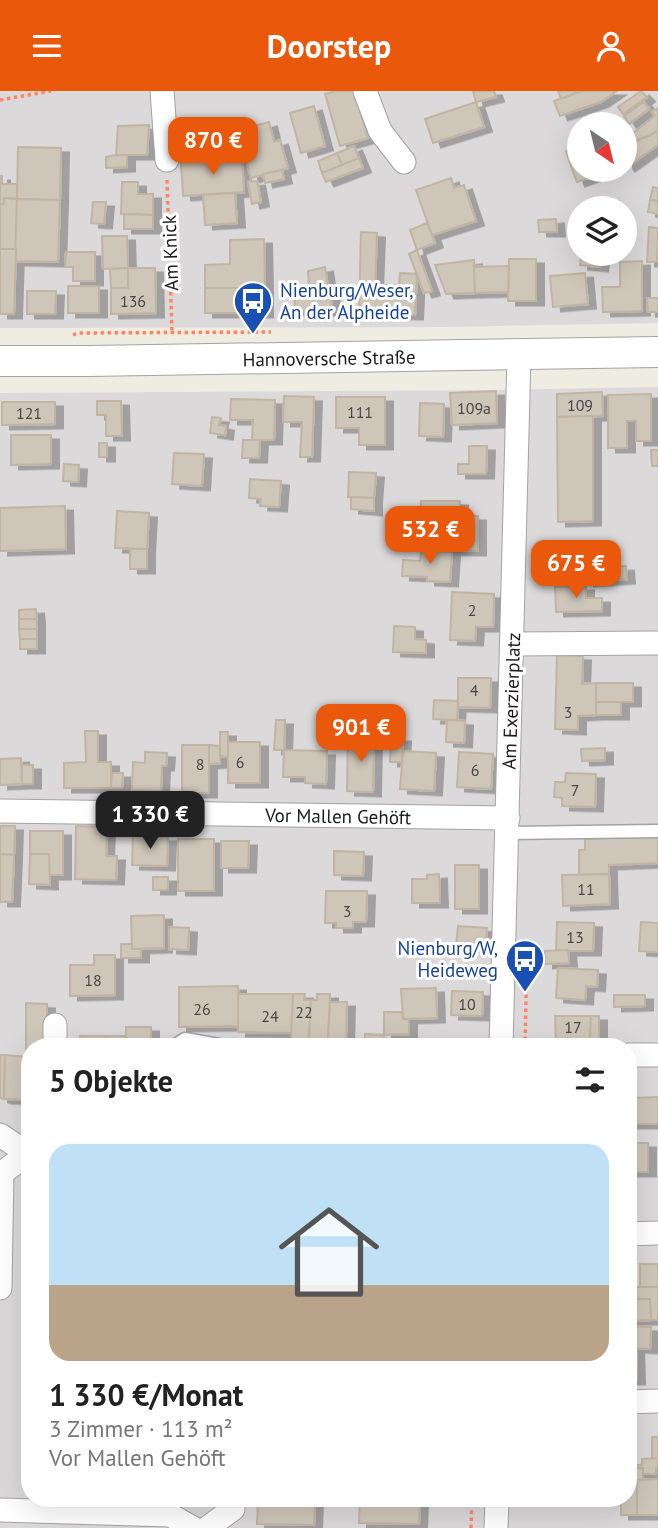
<!DOCTYPE html>
<html lang="de">
<head>
<meta charset="utf-8">
<style>
	:root { --surface:#fff; --page:#f2f2f2; --text:#222; --muted:#767676; --line:#e0e0e0; --accent:#ea580c }
	body { margin:0; font-family:"PT Sans",sans-serif; background:var(--page); color:var(--text); height:100vh; display:flex; flex-direction:column; font-size:26px; white-space:nowrap }
	* { box-sizing:border-box; margin:0 }
	p { font-size:23px; color:var(--muted) }
	.icon { flex:none; width:38px; height:38px; fill:none; stroke:currentColor; stroke-width:2; stroke-linecap:round; stroke-linejoin:round }
	.map { position:relative; flex:1; overflow:hidden }
	.side { position:absolute; left:21px; top:947px; width:616px; height:469px; display:flex; flex-direction:column; background:var(--surface); border-radius:28px; box-shadow:0 7px 28px #0002 }
	.side>* { flex:none }
	.needle { width:46px; rotate:145deg }
	.buttons { position:absolute; left:567px; top:21px; display:grid; gap:14px }
	.buttons a { display:grid; place-items:center; width:70px; height:70px; border-radius:50%; background:var(--surface); box-shadow:0 7px 28px #0002; font-size:35px }
	.price { position:absolute; translate:-50% -60px; padding:0 16px; border-radius:14px; background:var(--accent); color:#fff; font-size:23px; line-height:46px; filter:drop-shadow(0 2px 4px #0008) }
	.price::after { content:''; position:absolute; left:50%; top:42px; width:21px; height:16px; margin-left:-10px; background:inherit; clip-path:polygon(0 0,100% 0,50% 100%) }
	.price.active { background:#222; color:#fff }
	ul { padding:0; list-style:none }
	li { display:grid; align-content:center; gap:14px; height:371px; padding:0 28px }
	li+li { border-top:2px solid var(--line) }
	li span { display:grid; place-items:center; height:217px; border-radius:21px; color:#555 }
	li>.icon { margin-inline-start:auto }
	span .icon { width:126px; height:126px; fill:#fffc; stroke-width:1 }
	li b { font-size:30px }
	h2 { display:flex; justify-content:space-between; align-items:center; height:84px; padding:0 28px; font-size:30px }
	header { display:flex; justify-content:space-between; align-items:center; height:91px; padding:0 28px; background:var(--accent); color:#fff; font-size:32px; font-weight:600 }
	.map>svg:first-child { display:block }
	.residential { fill:#dbd9d9; fill-rule:evenodd }
	.building { fill:#cfc6ba; stroke:#c2b4a2; stroke-width:2; filter:url(#shadow) }
	.lines { fill:none; stroke-linecap:round; stroke-linejoin:round }
	.service-casing { stroke:#a3a3a3; stroke-width:15 }
	.minor-casing { stroke:#a3a3a3; stroke-width:25 }
	.tertiary-casing { stroke:#a3a3a3; stroke-width:32 }
	.path { stroke:#ff8562; stroke-width:3.5; stroke-dasharray:3.5 3.5; stroke-linecap:butt }
	.service { stroke:#fff; stroke-width:12 }
	.minor { stroke:#fff; stroke-width:23 }
	.tertiary { stroke:#fff; stroke-width:30 }
	.labels { text-anchor:middle; stroke-width:6; stroke-linejoin:round; paint-order:stroke }
	.number-label { font-size:16px; fill:#494644 }
	.street-label { font-size:19px; fill:#1c1c1c; stroke:#fff }
	.transit-label { font-size:19px; fill:#164399; stroke:#fff; text-anchor:start }
</style>
</head>
<body>
<header><svg class="icon" aria-label="menu" viewBox="0 0 24 24"><path d="M4 6h16M4 12h16M4 18h16"/></svg>Doorstep<svg class="icon" aria-label="person" viewBox="0 0 24 24"><circle cx="12" cy="8" r="4"/><path d="M4 21q1-7 8-7t8 7"/></svg></header>
<div class="map">
<svg width="658" height="1437" viewBox="0 0 658 1437">
	<defs>
		<filter id="shadow"><feDropShadow dx="8" dy="4.5" stdDeviation="0" flood-color="#0004"/></filter>
	</defs>
	<rect width="100%" height="100%" fill="#efece1"/>
	<g class="residential">
		<path d="M0,0H658V232L444,236L0,237ZM579,33H625V79H579ZM579,117H625V163H579Z"/>
		<path d="M658,296V1437H0V302L500,299ZM30,956H628V1407H30Z"/>
	</g>
	<g class="building">
		<path d="M336,0H354L368,47L340,55L325,3Z"/>
		<path d="M473,0H494L496,6L476,11Z"/>
		<path d="M558,0H582L561,8Z"/>
		<path d="M582,0H617L601,11L560,25L554,10Z"/>
		<path d="M641,0L647,6L623,23L618,16Z"/>
		<path d="M476,11L484,36L433,52L425,28Z"/>
		<path d="M644,11L649,18L629,33L624,25Z"/>
		<path d="M314,15L325,55L301,62L290,22Z"/>
		<path d="M658,17V39L651,44L625,54V37H626L629,45L655,25L652,21Z"/>
		<path d="M209,27L211,54L181,55L180,29Z"/>
		<path d="M269,31L274,51L280,49L288,77L251,87L238,39Z"/>
		<path d="M149,34L147,64H116L118,35Z"/>
		<path d="M658,39V54L627,76L625,73V54L651,44Z"/>
		<path d="M236,52L237,68L212,69L211,54Z"/>
		<path d="M354,55L359,67L342,74L337,62Z"/>
		<path d="M579,55V72L571,75L566,60Z"/>
		<path d="M18,56L61,57L60,109L17,108Z"/>
		<path d="M337,62L342,74L322,82L318,70Z"/>
		<path d="M116,64H127V76L106,77V66Z"/>
		<path d="M242,67L244,101L183,105L181,71Z"/>
		<path d="M359,67L363,77L326,91L322,82Z"/>
		<path d="M579,72V79H605V81L577,91L571,75Z"/>
		<path d="M282,79L284,88L265,92L263,83Z"/>
		<path d="M0,85H2V93H17V108L4,107V113H0Z"/>
		<path d="M451,87L454,97L464,94L476,130L432,144L416,99Z"/>
		<path d="M257,90L261,111L252,113L248,91Z"/>
		<path d="M122,91H138V103H153V124L121,123Z"/>
		<path d="M653,96L658,97V110L650,109Z"/>
		<path d="M235,102L237,132L205,134L203,104Z"/>
		<path d="M4,107L17,108L16,158H0V113H4Z"/>
		<path d="M17,108L60,109L58,171L15,170Z"/>
		<path d="M650,109L658,110V123L648,121Z"/>
		<path d="M93,111H106L104,133L91,132Z"/>
		<path d="M124,123L153,124V138H124Z"/>
		<path d="M556,128L557,141H539L538,129Z"/>
		<path d="M427,132L435,152L417,159L410,139Z"/>
		<path d="M649,136L658,137L657,171H647Z"/>
		<path d="M361,141L377,142L375,194H399L400,182L417,183L415,224L359,223Z"/>
		<path d="M102,145H127L128,177L103,178Z"/>
		<path d="M264,148L265,197H205V174L230,173V149Z"/>
		<path d="M0,158H16L14,223H0Z"/>
		<path d="M417,159L432,200L424,202L409,163Z"/>
		<path d="M66,161H95V190H73V176H65Z"/>
		<path d="M581,163H602L600,176L580,174Z"/>
		<path d="M509,168H536V210H508Z"/>
		<path d="M474,169L475,202L446,203L435,174Z"/>
		<path d="M642,170V220L603,221L602,196H620V171Z"/>
		<path d="M509,175L508,201L475,202L474,176Z"/>
		<path d="M325,176L328,196H332L331,220H295L294,197H309L308,180Z"/>
		<path d="M128,177V197H111L110,178Z"/>
		<path d="M128,177H155L156,222L111,223V197H128Z"/>
		<path d="M585,182L588,213L553,216L550,185Z"/>
		<rect x="68" y="195" width="31" height="27"/>
		<rect x="205" y="197" width="60" height="25"/>
		<path d="M27,200H56L55,223H27Z"/>
		<path d="M647,207H658V221H648Z"/>
		<path d="M496,300L497,332L452,334L450,302Z"/>
		<path d="M602,301L603,325L557,326V303Z"/>
		<path d="M651,303V350H636V330H627V357H608V304Z"/>
		<path d="M284,305L314,306L312,366H300L302,331H283Z"/>
		<path d="M336,306H385V354H359V337H336Z"/>
		<path d="M231,308L275,309L274,349H252L253,329H230Z"/>
		<path d="M97,310H121L122,345H106V324H97Z"/>
		<path d="M2,311H55V333L2,334Z"/>
		<path d="M420,312L444,313L443,346L419,345Z"/>
		<path d="M593,325V430L558,431L557,326Z"/>
		<path d="M212,326L221,327L219,334L226,335L225,344L210,342Z"/>
		<path d="M11,344H51V373L11,374Z"/>
		<path d="M243,349H260L259,367H242Z"/>
		<rect x="99" y="352" width="8" height="14"/>
		<path d="M469,355H487L486,383H458V373H469Z"/>
		<path d="M651,359H658V375H652Z"/>
		<path d="M174,362L204,363L202,395L172,393Z"/>
		<path d="M64,373L79,374L78,391L63,390Z"/>
		<path d="M349,381L376,382L374,407L348,406Z"/>
		<path d="M250,388L281,390L279,416L260,415L261,408L249,407Z"/>
		<path d="M351,406L374,407V420L351,418Z"/>
		<path d="M421,410H460V425H478V460L421,459Z"/>
		<path d="M65,415L66,458L0,460V417Z"/>
		<path d="M117,420L149,422L147,458L115,457Z"/>
		<rect x="130" y="458" width="17" height="20"/>
		<path d="M421,459L452,461L450,491L427,490V486L402,485L403,469L420,470Z"/>
		<path d="M626,475L627,488L586,491L585,478Z"/>
		<path d="M586,495V507H602V520L556,521L555,496Z"/>
		<path d="M452,501L494,503L493,536H476L475,550L450,549Z"/>
		<path d="M36,518L37,528H19V519Z"/>
		<rect x="19" y="528" width="18" height="10"/>
		<path d="M394,535L415,536V548L426,549V562L393,561Z"/>
		<path d="M19,538H37V548H20Z"/>
		<rect x="20" y="548" width="17" height="10"/>
		<path d="M557,564L583,565L582,593L596,592V624L578,625V639L555,638Z"/>
		<path d="M458,587H491L490,617L458,616Z"/>
		<rect x="596" y="592" width="37" height="19"/>
		<path d="M434,609L458,610L457,629L433,628Z"/>
		<rect x="596" y="611" width="25" height="13"/>
		<path d="M276,629H285L284,659H274Z"/>
		<path d="M447,629L465,630L464,652L446,651Z"/>
		<path d="M334,631L349,632L348,654L332,653Z"/>
		<path d="M85,640H98V671H111V697H64V672L86,671Z"/>
		<path d="M220,641H228V666L220,665Z"/>
		<path d="M348,645H374L373,701L347,700Z"/>
		<path d="M391,646H403L402,671H390Z"/>
		<rect x="228" y="651" width="32" height="41"/>
		<rect x="182" y="654" width="27" height="48"/>
		<path d="M209,654L220,655V672L209,673Z"/>
		<path d="M605,657V669L582,670L581,658Z"/>
		<path d="M284,659L327,660L326,693L305,692V686H283Z"/>
		<path d="M403,660L436,662L434,700L400,698Z"/>
		<path d="M145,661L167,662L166,675H162L161,700L132,699L133,671L145,672Z"/>
		<path d="M459,661L493,663L491,698L457,696Z"/>
		<path d="M21,667L22,693L0,694V668Z"/>
		<rect x="22" y="674" width="11" height="19"/>
		<path d="M112,682H123L122,697H111Z"/>
		<path d="M566,682L596,683L595,716L562,715V707L554,706L555,691H565Z"/>
		<path d="M0,735H15L14,764L0,763Z"/>
		<path d="M76,735L107,736L106,765H117L116,789L75,788Z"/>
		<path d="M30,740H63V784H49V763H30Z"/>
		<path d="M133,745L168,746L167,775L132,774Z"/>
		<path d="M658,745V772L609,774V783L579,784V759H585V748Z"/>
		<rect x="178" y="748" width="36" height="52"/>
		<path d="M221,750H249L248,777H221Z"/>
		<path d="M334,760L364,761L363,785L334,784Z"/>
		<path d="M0,763L14,764L12,811H0Z"/>
		<path d="M30,763H49L50,794L29,793Z"/>
		<rect x="455" y="774" width="24" height="44"/>
		<path d="M439,783L440,812H412V788H427V784Z"/>
		<path d="M609,783L610,813L563,815L562,784Z"/>
		<rect x="153" y="786" width="15" height="13"/>
		<path d="M326,800H367L366,831H353V837H336V832H325Z"/>
		<path d="M164,824V857L132,858L131,825Z"/>
		<path d="M557,831L594,832L593,860H556Z"/>
		<path d="M641,831L658,832V861L639,860Z"/>
		<path d="M458,835L487,837L485,858L456,855Z"/>
		<path d="M169,836L189,837L188,859L169,858Z"/>
		<path d="M121,853H132V858H141V867H121Z"/>
		<path d="M568,859L569,872L545,873V860Z"/>
		<path d="M94,864H115V904L70,905V874H94Z"/>
		<path d="M558,877L598,879L597,896L586,895L585,909L556,907Z"/>
		<path d="M238,895L239,935L179,936V896Z"/>
		<path d="M436,897L437,927L403,928L401,898Z"/>
		<path d="M452,900L483,901L482,925L451,924Z"/>
		<path d="M238,903H293L292,942L238,941Z"/>
		<path d="M293,903H305L304,909H311L309,948H291Z"/>
		<path d="M317,903H330L328,949L309,948L311,909H317Z"/>
		<path d="M614,904H645V915L614,916Z"/>
		<path d="M330,911H347L346,949H328Z"/>
		<path d="M26,912L47,913V956H30V1017H26Z"/>
		<path d="M384,921H402L403,928H409V943L384,944Z"/>
		<path d="M555,925H591L590,948L556,950Z"/>
		<path d="M591,925H599V948H590Z"/>
		<rect x="126" y="936" width="25" height="20"/>
		<path d="M365,943L384,944L383,950H365Z"/>
		<rect x="80" y="945" width="25" height="11"/>
		<rect x="105" y="945" width="21" height="11"/>
		<rect x="365" y="950" width="18" height="6"/>
		<path d="M0,964H5L4,1008L0,1007Z"/>
		<path d="M5,964L26,966V1009L4,1008Z"/>
		<path d="M658,1006V1033H635V1007Z"/>
		<rect x="628" y="1007" width="7" height="26"/>
		<rect x="628" y="1052" width="20" height="29"/>
		<path d="M30,1104V1132L23,1106Z"/>
		<rect x="640" y="1173" width="18" height="23"/>
		<path d="M636,1196H658V1229H651L650,1208H636Z"/>
		<path d="M628,1208H650L651,1229L628,1230Z"/>
		<path d="M630,1235L651,1236L650,1258L636,1257V1252H630Z"/>
		<path d="M628,1252H636L637,1289H628Z"/>
		<path d="M652,1346H658V1367L652,1368Z"/>
		<rect x="26" y="1355" width="4" height="34"/>
		<path d="M658,1367V1377H656V1383H643V1377L638,1378V1374H642V1368Z"/>
		<path d="M643,1377V1389H637V1424H621V1407H628V1378Z"/>
		<path d="M656,1388H658V1424H637V1389Z"/>
		<path d="M258,1407H315L314,1434L257,1433Z"/>
		<path d="M360,1407H420L419,1433L359,1432Z"/>
	</g>
	<g class="lines">
		<g class="service-casing">
			<g id="service">
				<path d="M507,742L658,740"/>
				<path d="M172,956L185,948L230,956"/>
			</g>
		</g>
		<g class="minor-casing">
			<g id="minor">
				<path d="M162,0L167,69"/>
				<path d="M365,0L380,40L404,71"/>
				<path d="M512,553L658,552"/>
				<path d="M0,720L508,727"/>
				<path d="M55,956V934"/>
				<path d="M501,956L519,264"/>
				<path d="M628,964H658"/>
				<path d="M0,1044L30,1064"/>
				<path d="M628,1143L658,1142"/>
				<path d="M0,1197L2,1082L30,1061"/>
				<path d="M628,1311L658,1310"/>
				<path d="M0,1419L170,1424L193,1437"/>
				<path d="M207,1437L233,1418V1407"/>
				<path d="M496,1437L497,1407"/>
			</g>
		</g>
		<g class="tertiary-casing">
			<path id="tertiary" d="M0,270H89L658,261"/>
		</g>
		<g class="path">
			<path d="M0,9L51,0"/>
			<path d="M167,89L172,241"/>
			<path d="M73,244L78,242L271,241"/>
			<path d="M525,956L527,863"/>
			<path d="M471,1437L472,1407"/>
		</g>
		<use href="#service" class="service"/>
		<use href="#minor" class="minor"/>
		<use href="#tertiary" class="tertiary"/>
	</g>
	<defs>
		<g id="bus-pin" transform="scale(2.0125)"><path d="M0 17L-7.5 6A9.5 9.5 0 1 1 7.5 6Z" fill="#1a4fb4" stroke="#fff"/><path d="M-5-6H5V4H4V6H2V4H-2V6H-4V4H-5ZM-3.5-4V0h7V-4ZM-3.5 1.2v1.5H-2V1.2ZM2 1.2v1.5H3.5V1.2Z" fill="#fff"/></g>
	</defs>
	<g fill-rule="evenodd">
		<use href="#bus-pin" x="253" y="210"/>
		<use href="#bus-pin" x="525" y="868"/>
	</g>
	<g class="labels">
		<g class="number-label">
			<text x="133" y="216">136</text>
			<text x="580" y="320">109</text>
			<text x="474" y="323">109a</text>
			<text x="360" y="327">111</text>
			<text x="29" y="328">121</text>
			<text x="472" y="525">2</text>
			<text x="474" y="605">4</text>
			<text x="568" y="627">3</text>
			<text x="240" y="677">6</text>
			<text x="200" y="679">8</text>
			<text x="475" y="685">6</text>
			<text x="575" y="705">7</text>
			<text x="586" y="804">11</text>
			<text x="347" y="826">3</text>
			<text x="575" y="852">13</text>
			<text x="93" y="895">18</text>
			<text x="467" y="919">10</text>
			<text x="202" y="924">26</text>
			<text x="304" y="927">22</text>
			<text x="270" y="931">24</text>
			<text x="573" y="942">17</text>
		</g>
		<g class="street-label">
			<text transform="translate(170 162) rotate(-92)" y="7">Am Knick</text>
			<text transform="translate(329 267) rotate(-1)" y="7">Hannoversche Straße</text>
			<text transform="translate(511 610) rotate(-88)" y="7">Am Exerzierplatz</text>
			<text transform="translate(338 725) rotate(1)" y="7">Vor Mallen Gehöft</text>
		</g>
		<g class="transit-label">
			<text x="280" y="206">Nienburg/Weser,<tspan x="280" dy="22">An der Alpheide</tspan></text>
			<text x="498" y="864" text-anchor="end">Nienburg/W,<tspan x="498" dy="22">Heideweg</tspan></text>
		</g>
	</g>
</svg>
<div class="buttons">
<a><svg class="needle" viewBox="-14 -14 28 28"><path d="M0-13l5 13h-10z" fill="#e53935"/><path d="M0 13l5-13h-10z" fill="#767676"/></svg></a>
<a><svg class="icon" aria-label="layers" viewBox="0 0 24 24"><path d="M12 4l9 5-9 5-9-5zM3 14l9 5 9-5"/></svg></a>
</div>
<b class="price" style="left:213px;top:86px">870 €</b>
<b class="price" style="left:430px;top:475px">532 €</b>
<b class="price" style="left:576px;top:509px">675 €</b>
<b class="price" style="left:361px;top:673px">901 €</b>
<b class="price active" style="left:150px;top:760px">1 330 €</b>
<section class="side">
<h2>5 Objekte<svg class="icon" aria-label="filters" viewBox="0 0 24 24"><path d="M4 7h16M4 17h16"/><circle cx="9" cy="7" r="2"/><circle cx="15" cy="17" r="2"/></svg></h2>
<ul>
<li><span style="background:linear-gradient(#bfe0f5 65%,#b9a48a 0)"><svg class="icon" aria-label="home" viewBox="0 0 24 24"><path d="M3 11l9-7 9 7M6 9v11h12V9"/></svg></span><div><b>1 330 €/Monat</b><p>3 Zimmer · 113 m²</p><p>Vor Mallen Gehöft</p></div></li>
</ul>
</section>
</div>
</body>
</html>
